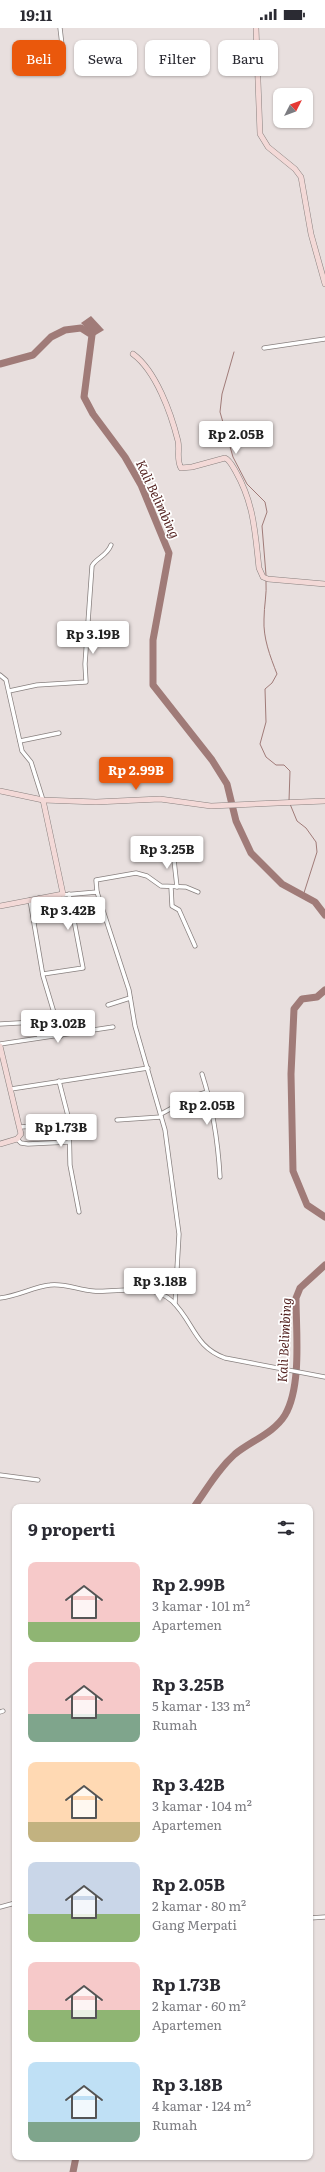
<!DOCTYPE html>
<html lang="id">
<head>
<meta charset="utf-8">
<style>
	:root { --surface:#fff; --page:#f2f2f3; --text:#2b2b33; --muted:#7c7c81; --accent:#ea580c }
	body { margin:0; font-family:Literata,serif; background:var(--page); color:var(--text); height:100vh; display:flex; flex-direction:column; font-size:15px; white-space:nowrap }
	* { box-sizing:border-box; margin:0 }
	p { font-size:13px; color:var(--muted) }
	.icon { flex:none; width:22px; height:22px; fill:none; stroke:currentColor; stroke-width:2; stroke-linecap:round; stroke-linejoin:round }
	.map { position:relative; flex:1; overflow:hidden }
	.side { position:absolute; left:12px; top:1476px; width:301px; height:656px; display:flex; flex-direction:column; background:var(--surface); border-radius:8px; box-shadow:0 1px 3px #0004 }
	.side>* { flex:none }
	.hud { position:absolute; left:12px; top:12px; width:301px; height:36px; display:flex; gap:8px }
	.needle { width:26px; rotate:48deg }
	.tools { position:absolute; left:273px; top:60px; display:grid; gap:8px }
	.tools a { display:grid; place-items:center; width:40px; height:40px; border-radius:8px; background:var(--surface); box-shadow:0 1px 3px #0004; font-size:20px }
	.price { position:absolute; translate:-50% -34px; padding:0 9px; border-radius:4px; background:#fff; color:#222; font-size:13px; line-height:26px; filter:drop-shadow(0 1px 2px #0008) }
	.price::after { content:''; position:absolute; left:50%; top:24px; width:12px; height:9px; margin-left:-6px; background:inherit; clip-path:polygon(0 0,100% 0,50% 100%) }
	.price.current { background:var(--accent); color:#fff }
	ul { padding:0; list-style:none }
	li { display:flex; align-items:center; gap:12px; height:100px; padding:0 16px }
	li span { display:grid; place-items:center; flex:none; width:112px; height:80px; border-radius:8px; color:#555 }
	li>.icon { margin-inline-start:auto }
	span .icon { width:48px; height:48px; fill:#fffc; stroke-width:1 }
	li b { font-size:17px }
	h2 { display:flex; justify-content:space-between; align-items:center; height:48px; padding:0 16px; font-size:17px }
	.pill { padding:0 14px; border-radius:8px; background:var(--surface); box-shadow:0 1px 3px #0004; font-size:14px; line-height:36px }
	.pill.current { background:var(--accent); color:#fff }
	.status { display:flex; justify-content:space-between; align-items:center; height:28px; padding:0 20px; background:var(--surface); direction:ltr }
	.status svg { height:11px; fill:currentColor }
	.map>svg:first-child { display:block }
	.water { fill:#a07b78 }
	.lines { fill:none; stroke-linecap:round; stroke-linejoin:round }
	.stream { stroke:#a07b78; stroke-width:1 }
	.river { stroke:#a07b78; stroke-width:7 }
	.street-casing { stroke:#88807f; stroke-width:5 }
	.secondary-casing { stroke:#88807f; stroke-width:6 }
	.street { stroke:#fff; stroke-width:3.5 }
	.secondary { stroke:#f3d9d7; stroke-width:5 }
	.labels { text-anchor:middle; stroke-width:3.5; stroke-linejoin:round; paint-order:stroke }
	.water-label { font-size:13px; font-style:italic; fill:#511f1d; stroke:#fff }
</style>
</head>
<body>
<div class="status"><b>19:11</b><svg viewBox="0 0 49 12"><path d="M0 12V9h3v3zM5 12V6h3v6zM10 12V3h3v9zM15 12V0h3v12zM26 1h20v11H26zM47 4h2v5h-2z"/></svg></div>
<div class="map">
<svg width="325" height="2144" viewBox="0 0 325 2144">
	<rect width="100%" height="100%" fill="#e8dfde"/>
	<path class="water" d="M91,288L104,302L94,308L81,295Z"/>
	<g class="lines">
		<g class="stream">
			<path d="M234,324L222,366L220,384L233,429L247,456L265,474L267,484L262,498L266,547"/>
			<path d="M266,553C267,566 264,578 264,591C263,610 270,628 277,646L272,655L265,661L266,694L260,716L266,729L276,737H284L290,743L289,773"/>
			<path d="M290,776L297,793L306,800L316,814L317,824L303,868"/>
		</g>
		<g class="river">
			<path d="M0,336L33,327L51,309L65,302L81,300L92,307L84,369L93,386L125,429L141,457L169,525L153,612V657L212,732L227,756L236,793L251,825L282,856L315,874L325,887"/>
			<path d="M325,962L317,969L302,971L294,981L291,1046L293,1143L307,1177L325,1189"/>
			<path d="M194,1479C207,1461 218,1441 235,1426C251,1413 274,1405 285,1387C302,1358 296,1303 296,1270L300,1260L325,1237"/>
			<path d="M73,2144L76,2129"/>
		</g>
		<g class="street-casing">
			<g id="street">
				<path d="M60,0L62,17"/>
				<path d="M264,320L325,311"/>
				<path d="M0,647L6,652L22,723L31,734L43,772"/>
				<path d="M9,663L37,657L86,654L85,636L92,538C96,530 107,528 111,517"/>
				<path d="M20,713L59,705"/>
				<path d="M173,823L177,859"/>
				<path d="M171,859L172,878L179,882L195,918"/>
				<path d="M97,864L96,852L136,845L147,848L161,858L186,859L198,864"/>
				<path d="M63,867L97,864L129,962L135,998L165,1102L179,1206L175,1276"/>
				<path d="M39,870L42,886"/>
				<path d="M30,872L43,948L61,1008"/>
				<path d="M43,946L83,940L69,866"/>
				<path d="M108,977L130,970"/>
				<path d="M0,996L36,994L39,1009"/>
				<path d="M0,1016L113,999"/>
				<path d="M202,1046C213,1080 218,1114 220,1149"/>
				<path d="M59,1053L69,1092L70,1137L79,1184"/>
				<path d="M11,1061L148,1040"/>
				<path d="M161,1086L194,1068L207,1064"/>
				<path d="M117,1092L161,1089"/>
				<path d="M20,1099L69,1096"/>
				<path d="M17,1111L21,1115L28,1116L69,1114"/>
				<path d="M0,1270C18,1268 33,1259 50,1257C64,1255 79,1262 93,1263C117,1265 152,1254 172,1273C194,1294 194,1319 225,1330L325,1349"/>
				<path d="M0,1447L38,1452"/>
				<path d="M0,1684L3,1683"/>
				<path d="M0,1879L15,1875"/>
				<path d="M310,1890L325,1889"/>
			</g>
		</g>
		<g class="secondary-casing">
			<g id="secondary">
				<path d="M256,0L260,106L268,119L295,141L301,149L311,206L325,256"/>
				<path d="M133,326C156,343 171,385 178,413C180,422 176,431 181,440L192,439L225,430C230,432 233,439 236,444C254,476 255,504 259,540L263,549L268,551L325,556"/>
				<path d="M0,763L43,772L96,774L160,771L211,778L325,773"/>
				<path d="M0,878L63,866L43,772"/>
				<path d="M0,1018L21,1106L17,1111L0,1116"/>
			</g>
		</g>
		<use href="#street" class="street"/>
		<use href="#secondary" class="secondary"/>
	</g>
	<g class="labels">
		<g class="water-label">
			<text transform="translate(158 471) rotate(65)" y="5">Kali Belimbing</text>
			<text transform="translate(284 1312) rotate(-87)" y="5">Kali Belimbing</text>
		</g>
	</g>
</svg>
<div class="tools">
<a><svg class="needle" viewBox="-14 -14 28 28"><path d="M0-13l5 13h-10z" fill="#e53935"/><path d="M0 13l5-13h-10z" fill="#7c7c81"/></svg></a>
</div>
<b class="price" style="left:236px;top:427px">Rp 2.05B</b>
<b class="price" style="left:93px;top:627px">Rp 3.19B</b>
<b class="price current" style="left:136px;top:763px">Rp 2.99B</b>
<b class="price" style="left:167px;top:842px">Rp 3.25B</b>
<b class="price" style="left:68px;top:903px">Rp 3.42B</b>
<b class="price" style="left:58px;top:1016px">Rp 3.02B</b>
<b class="price" style="left:207px;top:1098px">Rp 2.05B</b>
<b class="price" style="left:61px;top:1120px">Rp 1.73B</b>
<b class="price" style="left:160px;top:1274px">Rp 3.18B</b>
<div class="hud">
<a class="pill current">Beli</a>
<a class="pill">Sewa</a>
<a class="pill">Filter</a>
<a class="pill">Baru</a>
</div>
<section class="side">
<h2>9 properti<svg class="icon" aria-label="filters" viewBox="0 0 24 24"><path d="M4 7h16M4 17h16"/><circle cx="9" cy="7" r="2"/><circle cx="15" cy="17" r="2"/></svg></h2>
<ul>
<li><span style="background:linear-gradient(#f6c9c9 75%,#8fb573 0)"><svg class="icon" aria-label="home" viewBox="0 0 24 24"><path d="M3 11l9-7 9 7M6 9v11h12V9"/></svg></span><div><b>Rp 2.99B</b><p>3 kamar · 101 m²</p><p>Apartemen</p></div></li>
<li><span style="background:linear-gradient(#f6c9c9 65%,#7fa58c 0)"><svg class="icon" aria-label="home" viewBox="0 0 24 24"><path d="M3 11l9-7 9 7M6 9v11h12V9"/></svg></span><div><b>Rp 3.25B</b><p>5 kamar · 133 m²</p><p>Rumah</p></div></li>
<li><span style="background:linear-gradient(#ffd9b3 75%,#c2b280 0)"><svg class="icon" aria-label="home" viewBox="0 0 24 24"><path d="M3 11l9-7 9 7M6 9v11h12V9"/></svg></span><div><b>Rp 3.42B</b><p>3 kamar · 104 m²</p><p>Apartemen</p></div></li>
<li><span style="background:linear-gradient(#c9d6e8 65%,#8fb573 0)"><svg class="icon" aria-label="home" viewBox="0 0 24 24"><path d="M3 11l9-7 9 7M6 9v11h12V9"/></svg></span><div><b>Rp 2.05B</b><p>2 kamar · 80 m²</p><p>Gang Merpati</p></div></li>
<li><span style="background:linear-gradient(#f6c9c9 60%,#8fb573 0)"><svg class="icon" aria-label="home" viewBox="0 0 24 24"><path d="M3 11l9-7 9 7M6 9v11h12V9"/></svg></span><div><b>Rp 1.73B</b><p>2 kamar · 60 m²</p><p>Apartemen</p></div></li>
<li><span style="background:linear-gradient(#bfe0f5 75%,#7fa58c 0)"><svg class="icon" aria-label="home" viewBox="0 0 24 24"><path d="M3 11l9-7 9 7M6 9v11h12V9"/></svg></span><div><b>Rp 3.18B</b><p>4 kamar · 124 m²</p><p>Rumah</p></div></li>
</ul>
</section>
</div>
</body>
</html>
